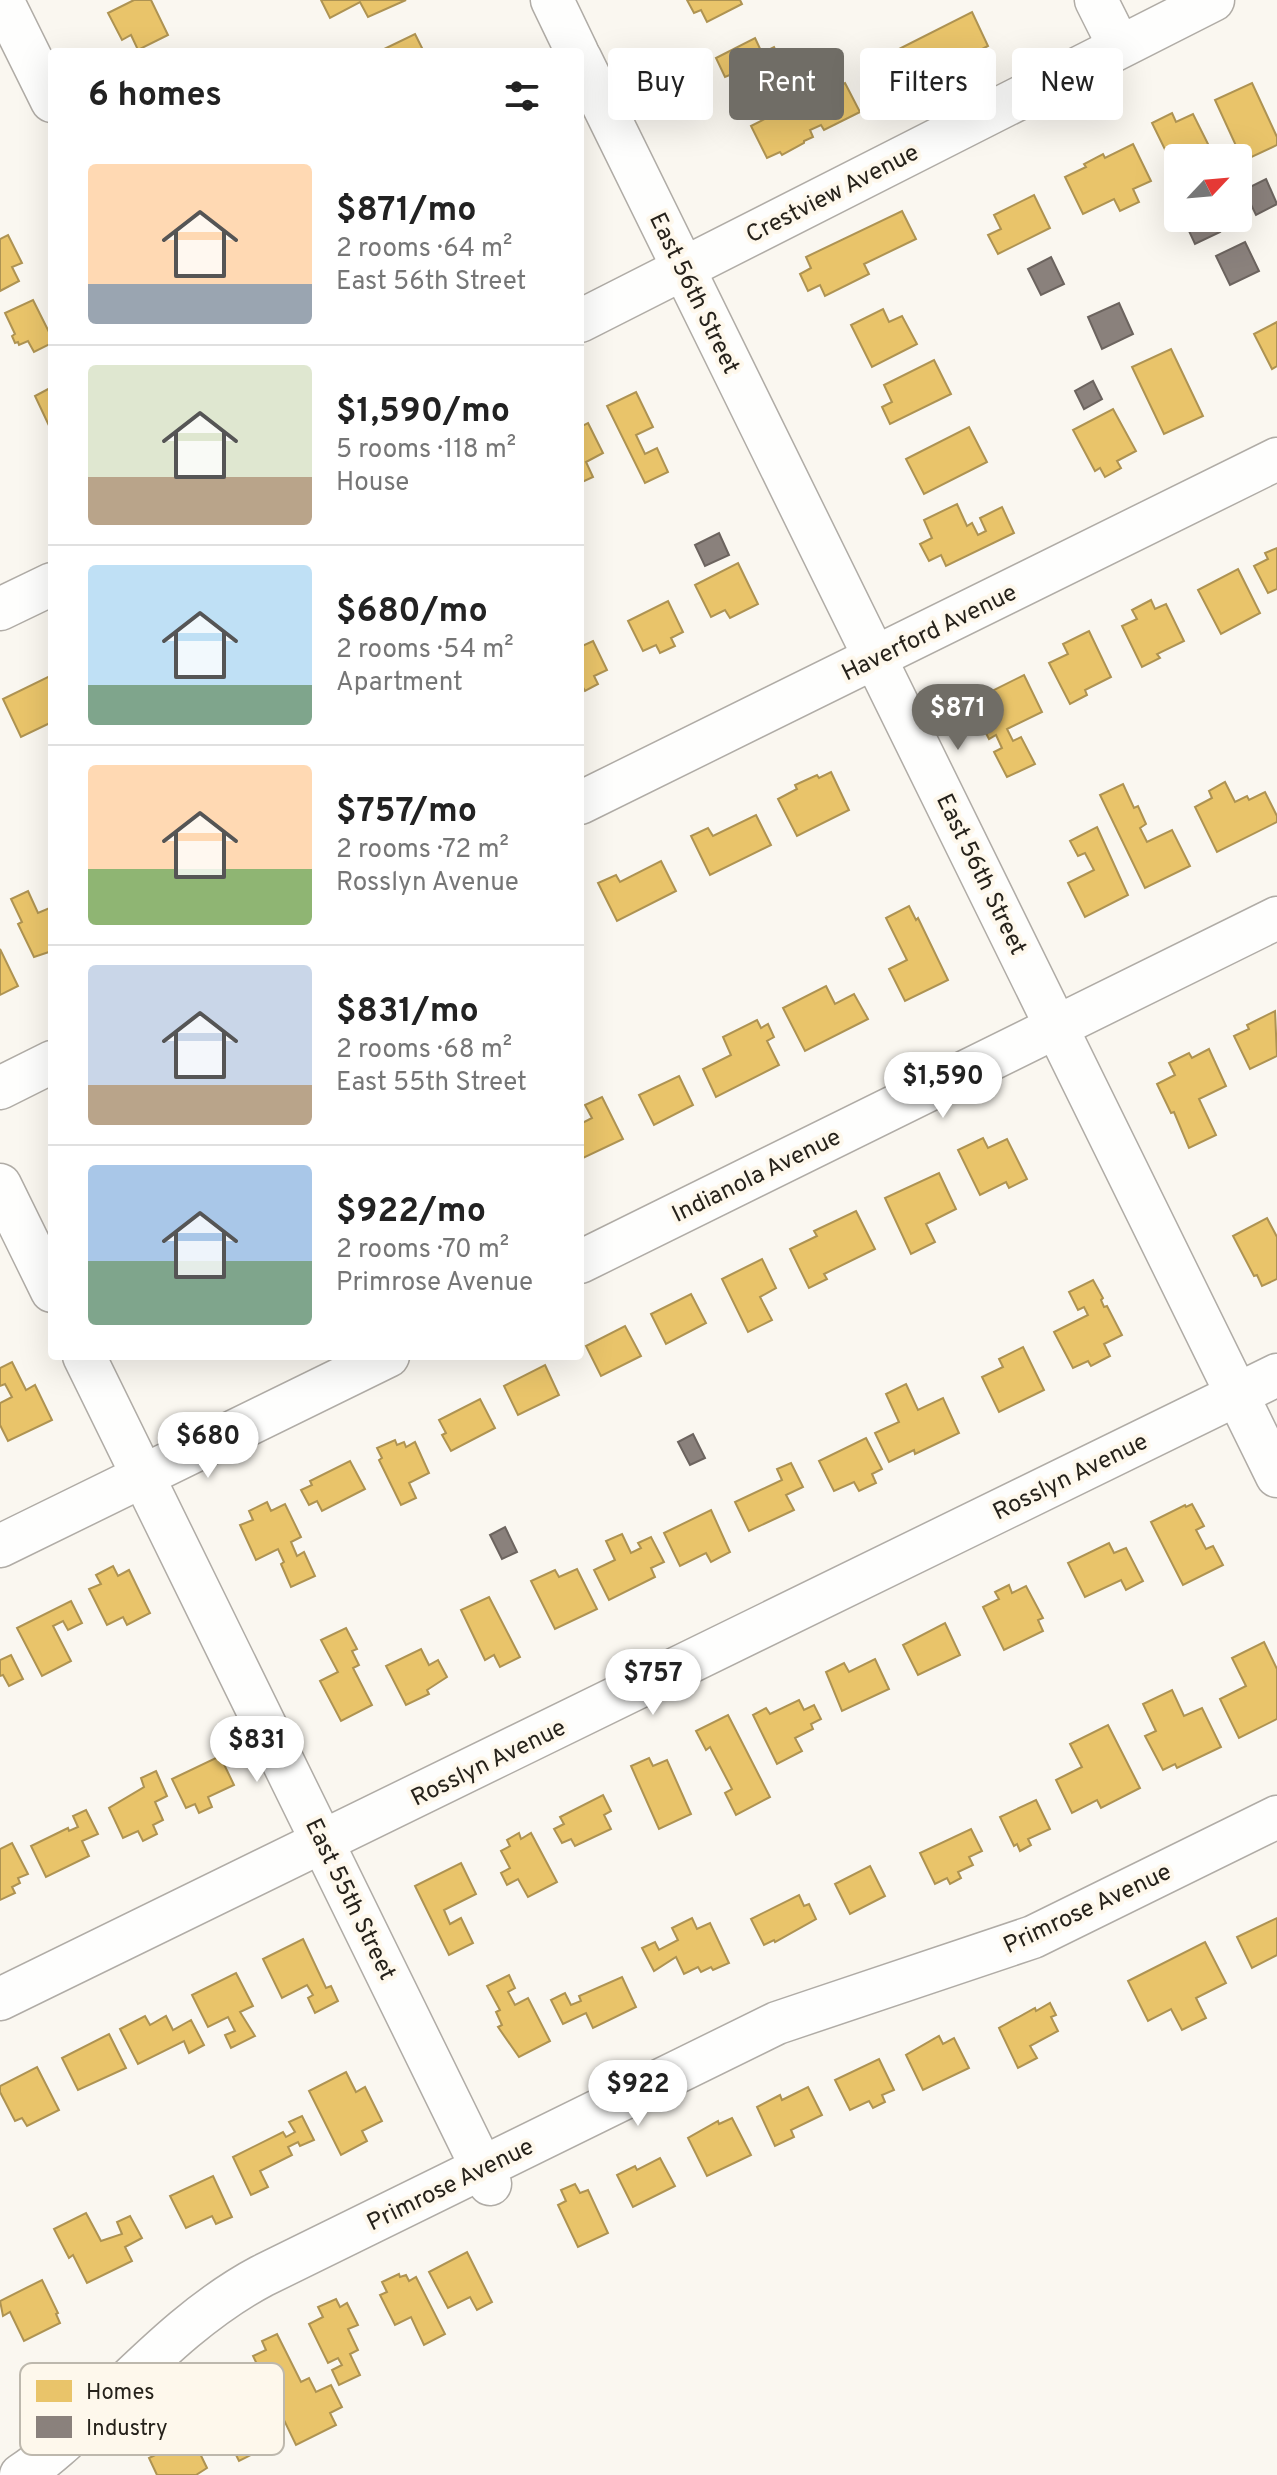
<!DOCTYPE html>
<html lang="en">
<head>
<meta charset="utf-8">
<style>
	:root { --surface:#fff; --page:#f2f2f2; --text:#222; --muted:#767676; --line:#e0e0e0; --accent:#706d66 }
	body { margin:0; font-family:Overpass,sans-serif; background:var(--page); color:var(--text); height:100vh; display:flex; flex-direction:column; font-size:30px; white-space:nowrap }
	* { box-sizing:border-box; margin:0 }
	p { font-size:26px; color:var(--muted) }
	.icon { flex:none; width:44px; height:44px; fill:none; stroke:currentColor; stroke-width:2; stroke-linecap:round; stroke-linejoin:round }
	.map { position:relative; flex:1; overflow:hidden }
	.panel { position:absolute; left:48px; top:48px; width:536px; height:1312px; display:flex; flex-direction:column; background:var(--surface); border-radius:8px; box-shadow:0 8px 32px #0002 }
	.panel>* { flex:none }
	.guide { position:absolute; left:608px; top:48px; width:548px; height:72px; display:flex; gap:16px }
	.needle { width:52px; rotate:64deg }
	.tools { position:absolute; left:1164px; top:144px; display:grid; gap:16px }
	.tools a { display:grid; place-items:center; width:88px; height:88px; border-radius:8px; background:var(--surface); box-shadow:0 8px 32px #0002; font-size:40px }
	.price { position:absolute; translate:-50% -68px; padding:0 18px; border-radius:28px; background:#fff; color:#222; font-size:26px; line-height:52px; filter:drop-shadow(0 2px 4px #0008) }
	.price::after { content:''; position:absolute; left:50%; top:48px; width:24px; height:18px; margin-left:-12px; background:inherit; clip-path:polygon(0 0,100% 0,50% 100%) }
	.price.on { background:var(--accent); color:#fff }
	ul { padding:0; list-style:none }
	li { display:flex; align-items:center; gap:24px; height:200px; padding:0 40px }
	li+li { border-top:2px solid var(--line) }
	li span { display:grid; place-items:center; flex:none; width:224px; height:160px; border-radius:8px; color:#555 }
	li>.icon { margin-inline-start:auto }
	span .icon { width:96px; height:96px; fill:#fffc; stroke-width:1 }
	li b { font-size:34px }
	h2 { display:flex; justify-content:space-between; align-items:center; height:96px; padding:0 40px; font-size:34px }
	.tag { padding:0 28px; border-radius:8px; background:var(--surface); box-shadow:0 8px 32px #0002; font-size:28px; line-height:72px }
	.tag.on { background:var(--accent); color:#fff }
	.map>svg:first-child { display:block }
	.homes { fill:#e9c46a; stroke:#ae9352; stroke-width:2 }
	.industry { fill:#8a817c; stroke:#6c645f; stroke-width:2 }
	.lines { fill:none; stroke-linecap:round; stroke-linejoin:round }
	.minor-casing { stroke:#b0aca6; stroke-width:45 }
	.minor { stroke:#fefefd; stroke-width:42 }
	.labels { text-anchor:middle; stroke-width:8; stroke-linejoin:round; paint-order:stroke }
	.street-label { font-size:24px; fill:#26221b; stroke:#fef8ec }
	.key { fill:#fef8ec; stroke:#bdb8ad; stroke-width:2 }
	.key-label { font-size:22px; fill:#26221b }
</style>
</head>
<body>
<div class="map">
<svg width="1277" height="2475" viewBox="0 0 1277 2475">
	<rect width="100%" height="100%" fill="#faf7f0"/>
	<g class="homes">
		<path d="M134,0H151L168,35L138,50L131,35L122,40L108,13Z"/>
		<path d="M321,0H406L368,17L360,2L330,18Z"/>
		<path d="M687,0H740L742,4L707,22L701,10L694,13Z"/>
		<path d="M972,12L988,46L949,66L947,61L911,79L897,50Z"/>
		<path d="M415,34L424,52H378Z"/>
		<path d="M755,38L762,53L774,47L789,77L745,100L732,74L725,77L716,58Z"/>
		<path d="M845,83L860,112L824,130L821,125L810,130L813,137L804,141V143L782,155L780,152L767,158L751,126L796,103L803,117L814,112L809,101Z"/>
		<path d="M1252,83L1277,137V145L1243,161L1215,100Z"/>
		<path d="M1172,113L1176,122L1193,114L1215,158H1178V176L1152,123Z"/>
		<path d="M1133,144L1151,181L1133,189L1139,202L1120,211L1114,199L1083,214L1065,177L1086,167L1084,164L1103,154L1105,158Z"/>
		<path d="M1034,195L1050,228L998,254L988,235L1001,229L994,215Z"/>
		<path d="M902,211L916,239L864,264L869,274L825,296L820,285L808,291L800,274L811,268L806,257Z"/>
		<path d="M8,235L22,263L12,267L19,281L0,291V239Z"/>
		<path d="M33,300L52,338V343L34,352L28,341L19,345L18,342L15,343L12,336L15,334L5,313Z"/>
		<path d="M883,309L889,322L902,316L917,344L872,367L851,325Z"/>
		<path d="M1277,322V366L1272,369L1254,334Z"/>
		<path d="M1171,349L1203,416L1164,434L1132,367Z"/>
		<path d="M934,360L951,394L890,424L882,407L892,402L884,385Z"/>
		<path d="M52,387V432L35,396Z"/>
		<path d="M636,392L653,427L636,435L645,454L657,448L668,472L645,483L607,406Z"/>
		<path d="M1113,409L1136,451L1117,461L1121,468L1105,477L1100,468L1095,471L1073,430Z"/>
		<path d="M588,423L603,453L586,462L593,477L580,483V427Z"/>
		<path d="M969,427L987,462L924,494L906,459Z"/>
		<path d="M957,504L967,526L972,523L978,535L986,531L980,518L1002,507L1014,533L946,566L941,555L929,561L920,544L932,538L924,520Z"/>
		<path d="M1277,548V589L1268,593L1254,566L1268,559L1265,553Z"/>
		<path d="M738,563L758,604L730,618L725,610L711,617L695,585Z"/>
		<path d="M1238,569L1260,613L1221,634L1198,590Z"/>
		<path d="M1151,600L1155,609L1166,604L1184,641L1157,654L1160,658L1142,667L1122,626L1137,619L1132,610Z"/>
		<path d="M668,601L683,632L671,638L675,646L660,653L656,645L643,651L628,621Z"/>
		<path d="M1089,631L1111,677L1085,690L1087,695L1070,704L1049,663L1068,654L1063,644Z"/>
		<path d="M593,641L607,670L594,676L598,684L585,691L580,682V647Z"/>
		<path d="M52,675V722L21,737L3,699Z"/>
		<path d="M1024,675L1042,712L1007,729L1013,741L1021,737L1035,764L1007,777L994,752L1002,748L996,735L989,739L970,702Z"/>
		<path d="M831,772L849,810L797,836L778,799L797,789L795,785L817,775L819,778Z"/>
		<path d="M1225,782L1235,802L1247,796L1249,800L1265,792L1277,816V822L1217,852L1195,807L1212,798L1209,791Z"/>
		<path d="M1123,784L1134,808L1138,806L1146,824L1140,828L1147,842L1172,830L1190,866L1145,888L1100,795Z"/>
		<path d="M756,815L771,845L710,875L691,836L708,828L713,836Z"/>
		<path d="M1097,827L1128,895L1085,917L1068,883L1094,870L1085,853L1078,856L1070,841Z"/>
		<path d="M661,861L676,891L617,921L598,883L616,875L620,882Z"/>
		<path d="M28,891L38,913L52,907V951L34,957L18,924L22,922L11,899Z"/>
		<path d="M909,906L916,920L918,918L948,980L905,1001L889,969L907,960L886,918Z"/>
		<path d="M0,949L18,986L0,995Z"/>
		<path d="M826,986L835,1004L854,994L868,1019L805,1051L783,1008Z"/>
		<path d="M1275,1011L1277,1056L1250,1069L1234,1036L1249,1029L1247,1025Z"/>
		<path d="M757,1020L761,1028L768,1024L774,1037L767,1041L779,1065L716,1097L703,1069L731,1055L723,1037Z"/>
		<path d="M1209,1049L1226,1086L1199,1099L1216,1135L1189,1148L1174,1112L1171,1113L1157,1084L1175,1075L1169,1063L1189,1053L1192,1058Z"/>
		<path d="M679,1076L693,1105L654,1125L639,1095Z"/>
		<path d="M602,1097L623,1139L583,1158L580,1152V1124L592,1118L585,1105Z"/>
		<path d="M983,1138L988,1148L1007,1139L1027,1179L1009,1188L1006,1182L980,1195L958,1150Z"/>
		<path d="M939,1173L956,1209L926,1224L935,1242L911,1254L885,1198Z"/>
		<path d="M856,1211L875,1249L824,1274L827,1279L809,1288L790,1249L817,1236L814,1231Z"/>
		<path d="M1267,1218L1277,1237V1279L1262,1286L1257,1275L1254,1276L1233,1236Z"/>
		<path d="M762,1259L776,1288L760,1297L772,1320L748,1332L722,1279Z"/>
		<path d="M1093,1280L1103,1298L1101,1300L1104,1307L1107,1306L1122,1335L1104,1344L1110,1356L1091,1366L1088,1361L1073,1368L1054,1332L1088,1315L1084,1307L1078,1310L1069,1292Z"/>
		<path d="M691,1294L706,1323L666,1344L651,1314Z"/>
		<path d="M625,1326L641,1356L601,1376L586,1346Z"/>
		<path d="M1023,1347L1044,1390L999,1412L982,1377L1003,1367L999,1359Z"/>
		<path d="M12,1362L26,1390L35,1385L52,1420L8,1441L0,1425V1403L12,1397L5,1384L0,1386V1368Z"/>
		<path d="M545,1365L559,1395L518,1415L504,1386Z"/>
		<path d="M906,1384L918,1410L943,1398L959,1433L915,1454L914,1450L889,1462L875,1433L899,1422L886,1394Z"/>
		<path d="M480,1399L495,1428L451,1451L442,1435L446,1433L439,1420Z"/>
		<path d="M866,1438L882,1469L872,1474L876,1483L859,1491L854,1482L834,1491L819,1461Z"/>
		<path d="M395,1440L397,1445L404,1442L406,1447L415,1442L429,1473L409,1483L416,1498L401,1505L379,1460L382,1458L377,1448Z"/>
		<path d="M350,1461L365,1489L322,1511L317,1501L309,1505L301,1490L312,1485L310,1481Z"/>
		<path d="M791,1463L803,1487L786,1495L794,1510L749,1531L735,1502L782,1480L777,1469Z"/>
		<path d="M267,1502L271,1511L285,1504L301,1537L291,1542L297,1556L304,1552L315,1576L291,1587L281,1564L284,1562L278,1549L256,1560L240,1525L253,1520L249,1511Z"/>
		<path d="M1192,1504L1204,1526L1196,1530L1206,1549L1213,1546L1223,1565L1183,1585L1151,1522L1185,1505L1186,1507Z"/>
		<path d="M711,1510L730,1552L711,1562L706,1553L680,1566L664,1533Z"/>
		<path d="M622,1534L631,1553L641,1548L638,1543L651,1537L664,1562L651,1568L655,1577L609,1600L594,1570L615,1560L606,1541Z"/>
		<path d="M1109,1543L1114,1553L1126,1548L1143,1581L1126,1590L1121,1580L1085,1597L1068,1563Z"/>
		<path d="M113,1566L118,1576L129,1570L150,1613L127,1625L123,1617L107,1625L89,1589L101,1584L96,1575Z"/>
		<path d="M577,1569L597,1609L555,1629L531,1581L555,1570L559,1577Z"/>
		<path d="M1009,1585L1012,1593L1026,1586L1043,1618L1038,1620L1043,1631L1004,1650L983,1607L999,1599L995,1592Z"/>
		<path d="M489,1597L520,1657L500,1667L494,1655L485,1660L461,1610Z"/>
		<path d="M71,1601L82,1623L68,1630L63,1621L53,1626L71,1661L42,1676L17,1628Z"/>
		<path d="M945,1623L960,1655L918,1675L903,1645Z"/>
		<path d="M346,1628L357,1649L352,1651L359,1665L353,1668L372,1705L341,1721L320,1681L338,1672L321,1640Z"/>
		<path d="M1264,1642L1277,1669V1719L1239,1738L1220,1699L1246,1686L1232,1658Z"/>
		<path d="M421,1649L429,1665L438,1660L447,1677L427,1690L429,1694L406,1705L386,1666Z"/>
		<path d="M11,1655L23,1679L9,1686L3,1675L0,1676V1660Z"/>
		<path d="M875,1659L889,1689L842,1711L826,1672L844,1663L849,1672Z"/>
		<path d="M1172,1690L1184,1716L1202,1708L1221,1747L1177,1768L1175,1764L1163,1770L1145,1736L1156,1731L1143,1704Z"/>
		<path d="M799,1700L804,1710L814,1705L821,1719L811,1724L813,1729L795,1738L802,1751L777,1764L753,1715L766,1708L770,1714Z"/>
		<path d="M728,1715L770,1797L736,1815L725,1793L732,1789L710,1747L706,1750L696,1731Z"/>
		<path d="M1108,1725L1140,1788L1101,1808L1097,1800L1072,1813L1056,1780L1082,1767L1070,1744Z"/>
		<path d="M220,1756L234,1785L208,1797L212,1807L199,1813L195,1804L186,1808L172,1779Z"/>
		<path d="M649,1758L653,1766L667,1760L691,1814L659,1829L631,1766Z"/>
		<path d="M156,1771L167,1796L155,1802L163,1820L153,1825L157,1834L143,1841L138,1831L123,1838L109,1808L144,1787L141,1778Z"/>
		<path d="M603,1795L611,1811L604,1815L611,1829L575,1846L571,1839L562,1843L554,1829L564,1824L560,1817Z"/>
		<path d="M1036,1800L1050,1829L1028,1839L1031,1845L1020,1851L1017,1844L1014,1846L1000,1817Z"/>
		<path d="M86,1810L98,1834L82,1841L89,1856L46,1877L31,1846L68,1828L69,1831L78,1827L73,1816Z"/>
		<path d="M971,1829L982,1851L969,1857L973,1865L958,1872L961,1878L950,1884L947,1878L935,1884L920,1853Z"/>
		<path d="M519,1833L521,1839L531,1833L557,1882L528,1897L518,1879L507,1885L501,1873L510,1868L501,1851L510,1846L507,1840Z"/>
		<path d="M12,1843L28,1874L18,1878L20,1883L12,1887L15,1893L0,1900V1849Z"/>
		<path d="M461,1863L476,1894L444,1910L450,1924L461,1918L473,1943L449,1955L415,1886Z"/>
		<path d="M870,1866L885,1896L850,1914L835,1884Z"/>
		<path d="M799,1895L804,1906L809,1904L816,1919L775,1942L774,1940L764,1945L751,1919Z"/>
		<path d="M692,1918L697,1929L710,1923L729,1963L713,1970L711,1967L701,1972L698,1967L684,1974L676,1957L654,1971L642,1948L655,1942L659,1950L678,1940L672,1928Z"/>
		<path d="M1277,1918V1955L1252,1968L1237,1937Z"/>
		<path d="M303,1939L326,1988L331,1986L338,2001L315,2013L308,1998L313,1995L307,1985L282,1998L263,1959Z"/>
		<path d="M1205,1942L1226,1983L1196,1998L1206,2018L1182,2030L1171,2009L1148,2021L1128,1981Z"/>
		<path d="M236,1973L253,2006L240,2012L255,2036L231,2048L225,2035L235,2031L228,2017L208,2027L192,1995Z"/>
		<path d="M509,1975L515,1988L508,1992L515,2005L528,1998L550,2041L519,2057L498,2027L502,2025L496,2012L500,2010L487,1986Z"/>
		<path d="M622,1977L636,2007L593,2028L586,2013L563,2024L551,2000L565,1993L571,2005L581,2001L579,1996Z"/>
		<path d="M1050,2003L1056,2015L1051,2017L1058,2031L1030,2046L1037,2058L1018,2068L999,2028L1035,2008L1036,2011Z"/>
		<path d="M145,2016L150,2025L166,2016L173,2030L191,2020L204,2045L189,2053L184,2041L138,2064L120,2029Z"/>
		<path d="M109,2034L126,2068L78,2090L62,2058Z"/>
		<path d="M939,2036L943,2044L954,2038L969,2068L923,2090L906,2055Z"/>
		<path d="M879,2059L894,2090L882,2095L885,2102L873,2108L869,2101L850,2110L835,2080Z"/>
		<path d="M37,2067L59,2110L27,2126L22,2118L15,2121L0,2092V2086Z"/>
		<path d="M346,2072L356,2092L365,2087L382,2121L362,2131L367,2141L341,2155L309,2091Z"/>
		<path d="M808,2087L822,2115L791,2130L794,2137L775,2146L757,2107L780,2095L782,2100Z"/>
		<path d="M302,2116L314,2140L300,2146L298,2142L288,2147L292,2155L260,2171L268,2187L251,2195L233,2157L283,2132L286,2137L295,2132L289,2122Z"/>
		<path d="M732,2118L751,2155L707,2176L688,2138L718,2121L719,2124Z"/>
		<path d="M660,2158L675,2186L633,2207L617,2175L635,2166L637,2170Z"/>
		<path d="M213,2176L232,2217L216,2224L212,2216L186,2228L170,2196Z"/>
		<path d="M575,2184L580,2193L588,2190L608,2233L578,2247L558,2205L566,2201L561,2190Z"/>
		<path d="M86,2213L101,2241L122,2234L117,2222L130,2216L142,2238L125,2247L132,2261L87,2283L73,2255L69,2258L54,2229Z"/>
		<path d="M467,2252L492,2302L477,2310L470,2297L448,2308L429,2272Z"/>
		<path d="M399,2274L400,2277L406,2275L409,2281L416,2277L445,2334L424,2345L411,2317L395,2325L380,2295L387,2292L382,2282Z"/>
		<path d="M42,2280L58,2313L56,2314L60,2323L24,2341L10,2312L3,2316L0,2301Z"/>
		<path d="M336,2299L340,2307L347,2303L358,2325L348,2329L358,2350L350,2354L360,2375L339,2385L332,2370L342,2365L338,2358L328,2363L309,2324L323,2317L318,2307Z"/>
		<path d="M277,2334L301,2382L309,2378L316,2392L331,2385L342,2407L330,2413L336,2425L296,2445L253,2356L266,2350L262,2341Z"/>
		<path d="M223,2389L228,2398L240,2392L267,2447L239,2461L207,2397Z"/>
		<path d="M192,2437L207,2468L196,2475H157L149,2458Z"/>
	</g>
	<g class="industry">
		<path d="M1266,179L1277,204L1256,215L1244,190Z"/>
		<path d="M1183,218H1213L1220,232L1195,244Z"/>
		<path d="M1245,242L1259,271L1230,285L1216,256Z"/>
		<path d="M1051,257L1064,284L1041,295L1028,269Z"/>
		<path d="M1119,303L1133,334L1102,349L1088,317Z"/>
		<path d="M1093,381L1102,399L1084,409L1075,391Z"/>
		<path d="M719,533L729,555L705,566L695,545Z"/>
		<path d="M693,1434L705,1458L690,1465L678,1442Z"/>
		<path d="M505,1527L517,1552L502,1559L490,1535Z"/>
	</g>
	<g class="lines">
		<g class="minor-casing">
			<g id="minor">
				<path d="M2,0L52,101"/>
				<path d="M552,0L577,52"/>
				<path d="M1096,0L1119,46"/>
				<path d="M580,58L1277,1476"/>
				<path d="M580,321L1213,0"/>
				<path d="M0,609L52,584"/>
				<path d="M580,803L1277,459"/>
				<path d="M0,1088L52,1062"/>
				<path d="M0,1185L52,1291"/>
				<path d="M580,1262L1277,918"/>
				<path d="M84,1356L490,2184"/>
				<path d="M0,1546L388,1356"/>
				<path d="M0,1999L1277,1375"/>
				<path d="M21,2475C47,2458 69,2437 91,2416C145,2365 196,2311 262,2276L777,2023L1033,1937L1277,1817"/>
			</g>
		</g>
		<use href="#minor" class="minor"/>
	</g>
	<g class="labels">
		<g class="street-label">
			<text transform="translate(832 193) rotate(-27)" y="8">Crestview Avenue</text>
			<text transform="translate(695 293) rotate(64)" y="8">East 56th Street</text>
			<text transform="translate(929 632) rotate(-26)" y="8">Haverford Avenue</text>
			<text transform="translate(982 874) rotate(64)" y="8">East 56th Street</text>
			<text transform="translate(756 1175) rotate(-26)" y="8">Indianola Avenue</text>
			<text transform="translate(1070 1476) rotate(-26)" y="8">Rosslyn Avenue</text>
			<text transform="translate(488 1762) rotate(-26)" y="8">Rosslyn Avenue</text>
			<text transform="translate(351 1899) rotate(64)" y="8">East 55th Street</text>
			<text transform="translate(1087 1908) rotate(-25)" y="8">Primrose Avenue</text>
			<text transform="translate(450 2184) rotate(-26)" y="8">Primrose Avenue</text>
		</g>
	</g>
	<rect x="20" y="2363" width="264" height="92" rx="12" class="key"/>
	<rect x="36" y="2380" width="36" height="22" fill="#e9c46a"/>
	<rect x="36" y="2416" width="36" height="22" fill="#8a817c"/>
	<g class="key-label">
		<text x="86" y="2399">Homes</text>
		<text x="86" y="2435">Industry</text>
	</g>
</svg>
<div class="tools">
<a><svg class="needle" viewBox="-14 -14 28 28"><path d="M0-13l5 13h-10z" fill="#e53935"/><path d="M0 13l5-13h-10z" fill="#767676"/></svg></a>
</div>
<b class="price on" style="left:958px;top:752px">$871</b>
<b class="price" style="left:943px;top:1120px">$1,590</b>
<b class="price" style="left:208px;top:1480px">$680</b>
<b class="price" style="left:653px;top:1717px">$757</b>
<b class="price" style="left:257px;top:1784px">$831</b>
<b class="price" style="left:638px;top:2128px">$922</b>
<div class="guide">
<a class="tag">Buy</a>
<a class="tag on">Rent</a>
<a class="tag">Filters</a>
<a class="tag">New</a>
</div>
<section class="panel">
<h2>6 homes<svg class="icon" aria-label="filters" viewBox="0 0 24 24"><path d="M4 7h16M4 17h16"/><circle cx="9" cy="7" r="2"/><circle cx="15" cy="17" r="2"/></svg></h2>
<ul>
<li><span style="background:linear-gradient(#ffd9b3 75%,#9aa5b1 0)"><svg class="icon" aria-label="home" viewBox="0 0 24 24"><path d="M3 11l9-7 9 7M6 9v11h12V9"/></svg></span><div><b>$871/mo</b><p>2 rooms · 64 m²</p><p>East 56th Street</p></div></li>
<li><span style="background:linear-gradient(#dfe7d0 70%,#b9a48a 0)"><svg class="icon" aria-label="home" viewBox="0 0 24 24"><path d="M3 11l9-7 9 7M6 9v11h12V9"/></svg></span><div><b>$1,590/mo</b><p>5 rooms · 118 m²</p><p>House</p></div></li>
<li><span style="background:linear-gradient(#bfe0f5 75%,#7fa58c 0)"><svg class="icon" aria-label="home" viewBox="0 0 24 24"><path d="M3 11l9-7 9 7M6 9v11h12V9"/></svg></span><div><b>$680/mo</b><p>2 rooms · 54 m²</p><p>Apartment</p></div></li>
<li><span style="background:linear-gradient(#ffd9b3 65%,#8fb573 0)"><svg class="icon" aria-label="home" viewBox="0 0 24 24"><path d="M3 11l9-7 9 7M6 9v11h12V9"/></svg></span><div><b>$757/mo</b><p>2 rooms · 72 m²</p><p>Rosslyn Avenue</p></div></li>
<li><span style="background:linear-gradient(#c9d6e8 75%,#b9a48a 0)"><svg class="icon" aria-label="home" viewBox="0 0 24 24"><path d="M3 11l9-7 9 7M6 9v11h12V9"/></svg></span><div><b>$831/mo</b><p>2 rooms · 68 m²</p><p>East 55th Street</p></div></li>
<li><span style="background:linear-gradient(#a9c7e8 60%,#7fa58c 0)"><svg class="icon" aria-label="home" viewBox="0 0 24 24"><path d="M3 11l9-7 9 7M6 9v11h12V9"/></svg></span><div><b>$922/mo</b><p>2 rooms · 70 m²</p><p>Primrose Avenue</p></div></li>
</ul>
</section>
</div>
</body>
</html>
